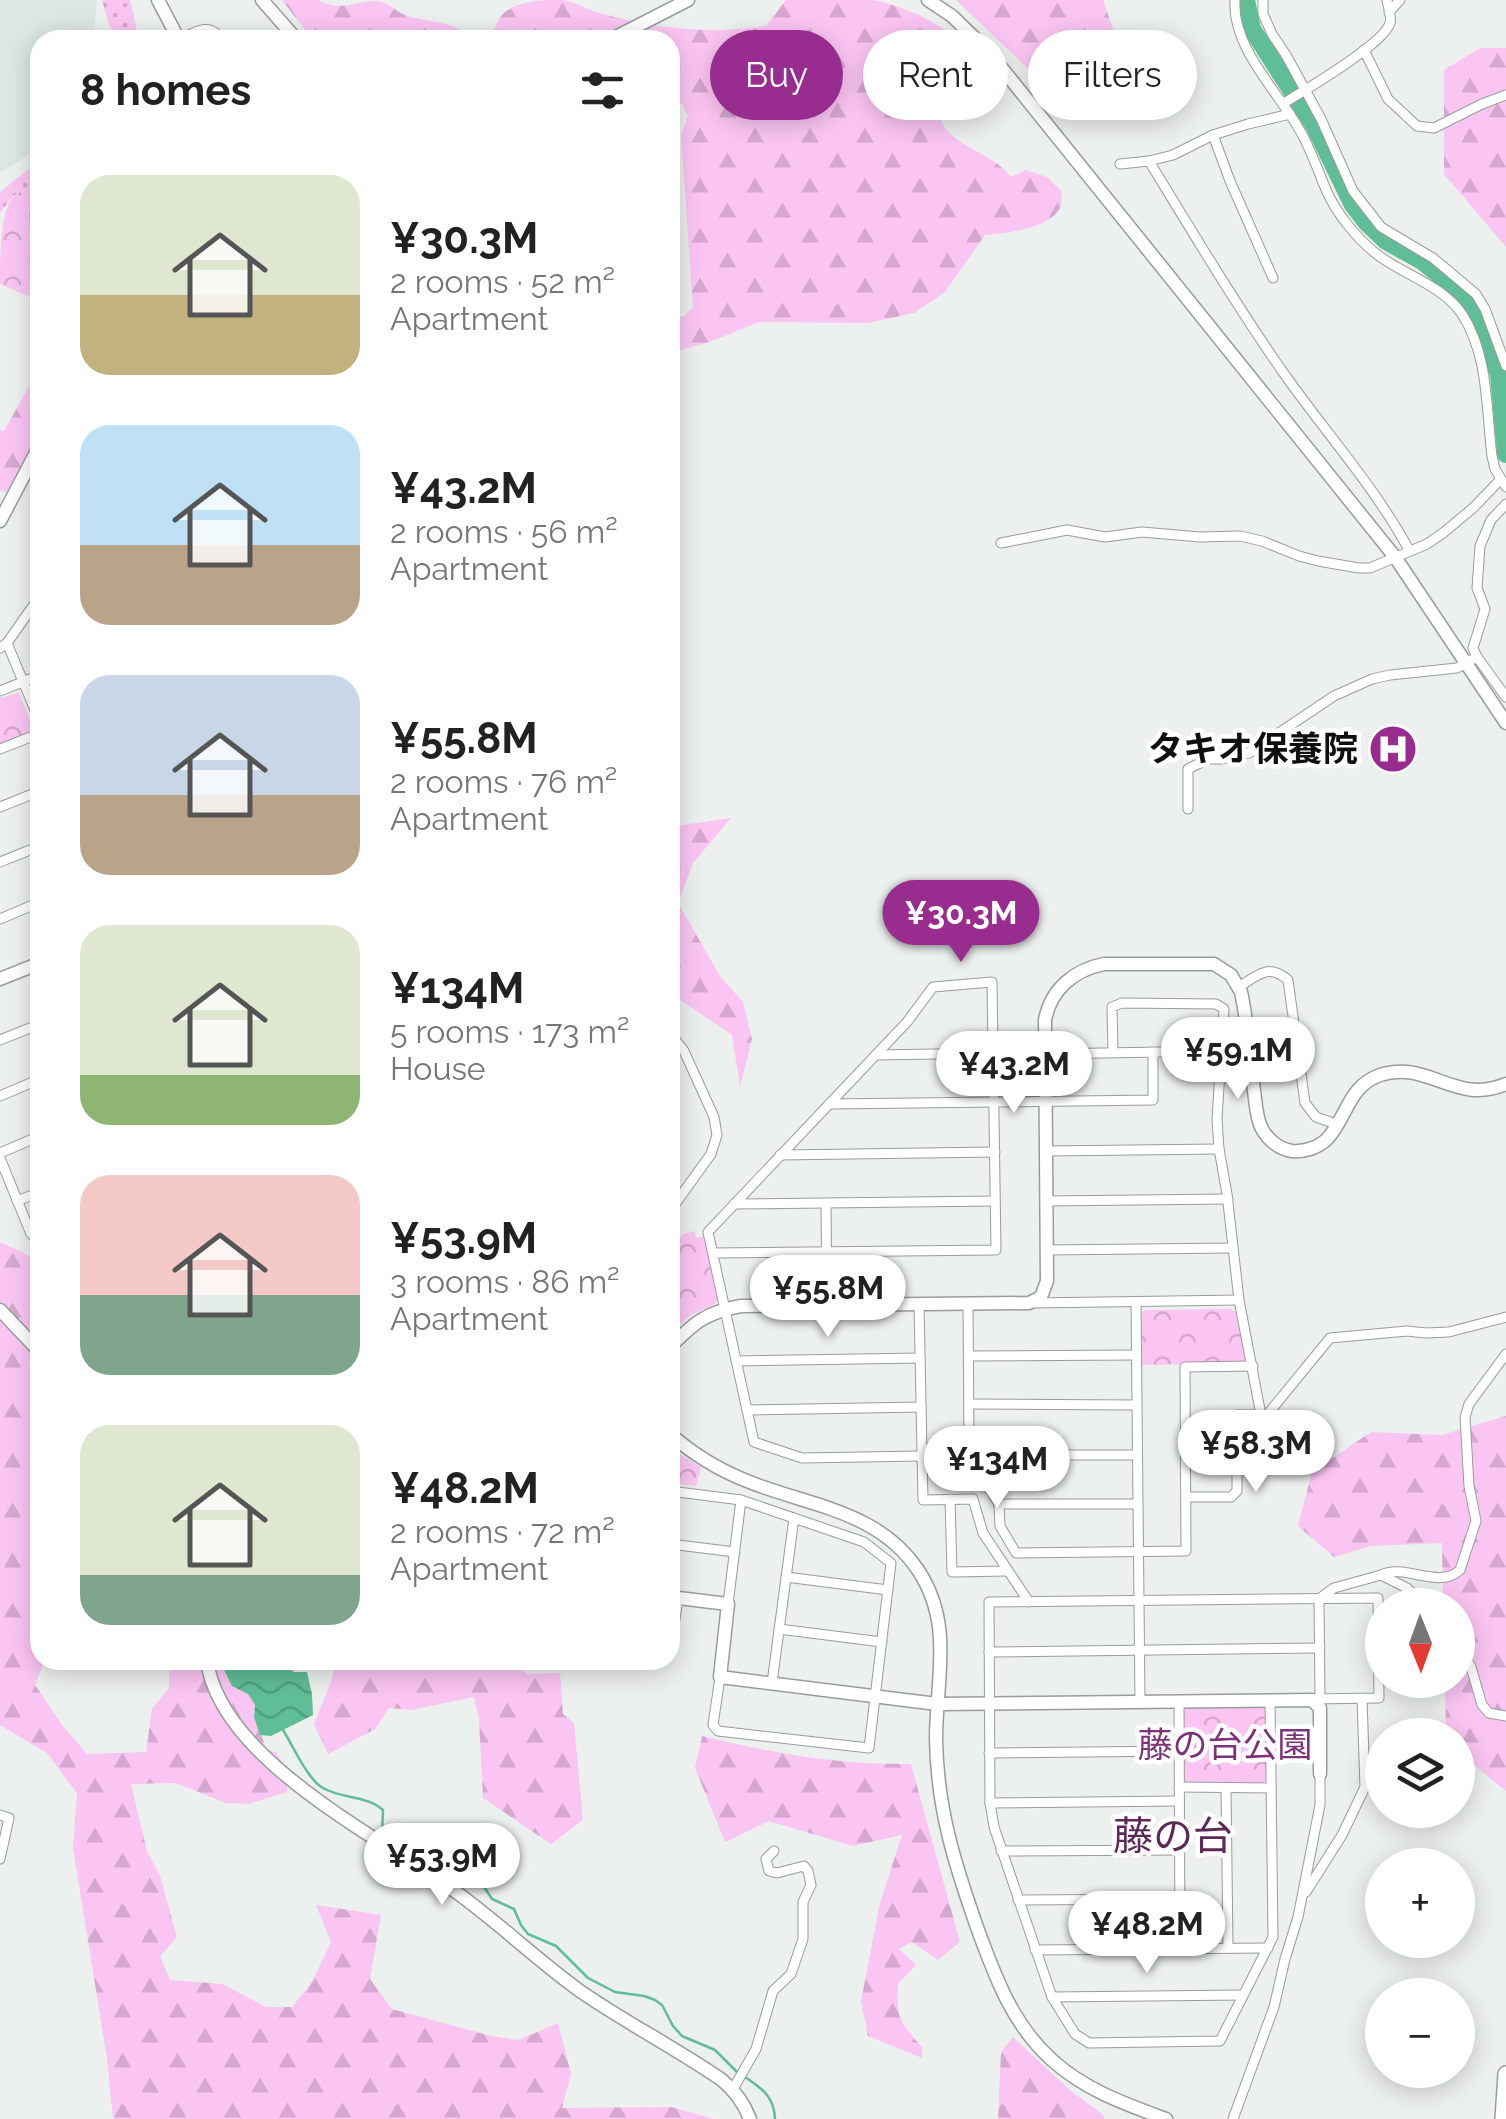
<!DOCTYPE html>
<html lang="en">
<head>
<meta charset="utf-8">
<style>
	:root { --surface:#fff; --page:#f2f2f2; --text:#222; --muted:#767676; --accent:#982d8f }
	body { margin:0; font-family:Raleway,"Noto Sans JP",sans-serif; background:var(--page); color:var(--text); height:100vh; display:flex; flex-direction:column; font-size:38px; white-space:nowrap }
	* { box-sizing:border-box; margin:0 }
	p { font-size:32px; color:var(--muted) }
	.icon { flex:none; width:55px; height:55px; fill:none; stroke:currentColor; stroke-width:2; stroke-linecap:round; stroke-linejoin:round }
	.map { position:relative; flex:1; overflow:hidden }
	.sheet { position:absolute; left:30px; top:30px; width:650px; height:1640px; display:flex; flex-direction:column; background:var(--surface); border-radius:30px; box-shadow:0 5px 25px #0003 }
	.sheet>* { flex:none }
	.guide { position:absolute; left:710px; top:30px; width:645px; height:90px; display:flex; gap:20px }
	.needle { width:65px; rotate:179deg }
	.tools { position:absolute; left:1365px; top:1588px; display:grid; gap:20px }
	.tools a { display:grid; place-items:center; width:110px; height:110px; border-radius:50%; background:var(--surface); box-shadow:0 5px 25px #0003; font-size:50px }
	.price { position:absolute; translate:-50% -85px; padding:0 22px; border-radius:35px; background:#fff; color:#222; font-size:32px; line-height:65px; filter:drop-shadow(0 2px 5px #0008) }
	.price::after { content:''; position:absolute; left:50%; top:60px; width:30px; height:22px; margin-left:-15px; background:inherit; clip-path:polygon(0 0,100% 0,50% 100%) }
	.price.current { background:var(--accent); color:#fff }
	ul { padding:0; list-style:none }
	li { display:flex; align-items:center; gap:30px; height:250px; padding:0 50px }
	li span { display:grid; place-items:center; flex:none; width:280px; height:200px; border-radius:30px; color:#555 }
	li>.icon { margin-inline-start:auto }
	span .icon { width:120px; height:120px; fill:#fffc; stroke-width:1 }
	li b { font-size:42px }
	h2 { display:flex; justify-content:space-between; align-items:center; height:120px; padding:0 50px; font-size:42px }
	.tag { padding:0 35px; border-radius:45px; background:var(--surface); box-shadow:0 5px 25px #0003; font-size:35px; line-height:90px }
	.tag.current { background:var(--accent); color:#fff }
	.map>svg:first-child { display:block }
	.built { fill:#dbe7e1 }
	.grass { fill:url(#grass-dots) }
	.forest { fill:url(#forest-firs) }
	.park { fill:url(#park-crowns) }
	.water { fill:url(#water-waves) }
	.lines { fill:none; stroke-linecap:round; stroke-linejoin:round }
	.stream { stroke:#5fbd97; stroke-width:2.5 }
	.river { stroke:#5fbd97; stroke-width:18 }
	.street-casing { stroke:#989c9a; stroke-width:11 }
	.secondary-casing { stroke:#989c9a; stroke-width:15 }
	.primary-casing { stroke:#989c9a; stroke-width:18 }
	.street { stroke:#fff; stroke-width:9 }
	.secondary { stroke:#fff; stroke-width:12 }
	.primary { stroke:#fff; stroke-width:15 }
	.labels { text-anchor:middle; stroke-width:9; stroke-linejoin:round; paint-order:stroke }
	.poi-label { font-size:35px; font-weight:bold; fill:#0e0f0e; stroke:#fff; text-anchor:end }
	.park-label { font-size:35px; fill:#7e3277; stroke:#fff }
	.quarter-label { font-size:40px; fill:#5c2856; stroke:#fff }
</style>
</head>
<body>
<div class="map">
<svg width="1506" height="2119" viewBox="0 0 1506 2119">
	<defs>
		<pattern id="grass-dots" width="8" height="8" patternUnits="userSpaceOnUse" patternTransform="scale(2.5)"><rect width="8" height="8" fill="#fbc5f3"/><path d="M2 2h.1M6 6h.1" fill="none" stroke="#d6a8cf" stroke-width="1.8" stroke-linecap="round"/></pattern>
		<pattern id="forest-firs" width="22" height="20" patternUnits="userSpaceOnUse" patternTransform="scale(2.5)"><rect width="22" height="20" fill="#fbc5f3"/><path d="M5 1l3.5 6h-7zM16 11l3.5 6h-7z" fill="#d6a8cf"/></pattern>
		<pattern id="park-crowns" width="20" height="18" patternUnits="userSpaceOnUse" patternTransform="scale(2.5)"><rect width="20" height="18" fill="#fbc5f3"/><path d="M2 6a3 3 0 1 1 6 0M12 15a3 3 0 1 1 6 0" fill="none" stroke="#d6a8cf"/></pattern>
		<pattern id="water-waves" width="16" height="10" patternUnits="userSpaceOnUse" patternTransform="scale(2.5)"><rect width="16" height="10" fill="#5fbd97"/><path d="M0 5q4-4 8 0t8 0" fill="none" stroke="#51a181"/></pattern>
	</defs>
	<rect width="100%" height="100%" fill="#ecf0ee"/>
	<path class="built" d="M0,0H97L94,31L96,40H40V147L0,173Z"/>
	<g class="grass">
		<path d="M102,0H130L139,40H118L109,25Z"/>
		<path d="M40,160V180L13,196L0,213V192Z"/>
	</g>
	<g class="forest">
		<path d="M282,0H319C339,13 357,0 378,1C390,3 395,11 405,15C412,19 438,21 449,25C460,28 475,39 486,35C497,32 497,19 504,13C519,0 544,0 563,0C575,2 587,9 599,13C653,28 710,35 766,26L786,0C814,0 844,0 872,0C892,2 963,28 960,54C958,76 931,95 940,119C950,146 994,153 1011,177L1026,170L1047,177L1062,192C1061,197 1062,203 1060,208C1049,229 1006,233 985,235L945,292L914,313L868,323L759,322L707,343L670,353V315L683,317L693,307L681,135L688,116L682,104L670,98V40H301L306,31Z"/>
		<path d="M956,0H1103L1119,46L1122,92L1109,100L1065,91L1025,66Z"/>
		<path d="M1480,48H1506V247L1444,174V70Z"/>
		<path d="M40,367V436L13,488L5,492L0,490V430L4,431Z"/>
		<path d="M731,818L693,863L678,903L720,976L743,1002L752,1039L740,1087L732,1035L683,1002L670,991V827Z"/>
		<path d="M0,1242L40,1261V1356L28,1362L40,1373V1660H45L35,1685L63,1726L87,1754L146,1752L152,1709L169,1688V1660H219L232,1686L248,1694L255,1705L254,1717L267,1750L276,1752L287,1771V1792L248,1804L226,1803L176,1783L131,1784L147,1851L160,1876L177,1937L160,1956L170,1980L222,1984L266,2007H292L312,1982L331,1942L316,1905L381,1915L370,1979L392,2009L491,2036L519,2040L558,2023L571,2074L562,2108L671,2107L714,2119H113L107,2059L73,1848L77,1793L47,1753L0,1725Z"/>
		<path d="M1506,1416V1791L1458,1752V1735H1446L1445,1680H1458V1605H1443L1442,1543L1371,1546L1334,1557L1298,1526L1312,1472L1371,1432L1442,1435Z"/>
		<path d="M336,1660H517L526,1674L560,1673L563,1714L574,1723L583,1820L551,1844L483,1798L479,1719L474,1697L411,1710L389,1708L375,1729L328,1754L314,1724L332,1679Z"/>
		<path d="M702,1736C773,1753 837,1765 911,1764L960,1942L938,1960L912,1942L899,1949L916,1965L898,1984C896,2018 900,2023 922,2047V2058L868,2036L861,2001L880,1903L902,1835L853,1846L769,1821L725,1842L695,1768Z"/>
		<path d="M1013,2037L1071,2091L1102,2114L1105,2119H998L1001,2052Z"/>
	</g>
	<g class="park">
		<path d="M36,180H40V301L0,284C0,258 0,219 11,199C19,191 29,189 36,180Z"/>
		<path d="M19,693L34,731L0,745V698Z"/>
		<path d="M695,1231L696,1238L704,1236L719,1298L715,1304L691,1315L670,1333V1247L683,1234Z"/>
		<path d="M1231,1309L1237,1313L1247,1358L1243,1363L1141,1365L1140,1315L1145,1310Z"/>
		<path d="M670,1449L701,1467L696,1486L670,1483Z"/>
		<path d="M1263,1706L1267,1709V1780L1262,1784H1183V1711L1187,1707Z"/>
	</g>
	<path class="water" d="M219,1660H281L294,1672H307L312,1694L313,1715L271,1736L260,1735L254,1717L255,1705L248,1694L232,1686Z"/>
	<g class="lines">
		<g class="stream">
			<path d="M283,1730C293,1746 308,1780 323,1788C342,1799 366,1795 383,1810L382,1835L414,1850L451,1855L468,1862L492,1899L514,1909L521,1925L528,1934L556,1946L588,1978L615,1992L644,1996L655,2000L662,2005L673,2026L682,2036L715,2050L738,2073"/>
			<path d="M745,2077C763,2089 774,2097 775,2119"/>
		</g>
		<path class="river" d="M1246,0L1252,29L1315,127L1353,205L1367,223L1386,241L1422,261L1466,296L1473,306L1499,374L1506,454"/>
		<g class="street-casing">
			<g id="street">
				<path d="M1235,0C1232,48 1277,90 1299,129C1311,149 1318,171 1327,192C1337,214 1356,237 1374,252C1402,275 1440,283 1462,314C1489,356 1486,409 1492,456L1495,469L1506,487"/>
				<path d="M1263,0V14L1272,34L1286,55L1321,119L1353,191L1381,227L1433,258L1476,294L1485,309L1506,366"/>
				<path d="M1389,12L1400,0"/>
				<path d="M179,40C195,32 210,21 222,40"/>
				<path d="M1364,50L1388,99L1417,126L1434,128L1482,104L1506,95"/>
				<path d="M1284,103C1305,90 1384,44 1390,23C1392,16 1388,7 1387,0"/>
				<path d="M1213,135L1230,181L1273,278"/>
				<path d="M1149,161C1193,233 1236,305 1285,375C1326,433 1375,487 1409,550"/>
				<path d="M1120,164L1149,161L1173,155L1213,135L1248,124L1290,114"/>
				<path d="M1506,504L1491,520L1480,546L1477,588L1485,609L1473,648L1477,657L1506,697"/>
				<path d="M1001,543L1067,530L1105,537L1142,532L1200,537L1240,536L1262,541L1299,556L1318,561L1359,568H1370L1427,544L1443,533L1473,508L1500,480"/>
				<path d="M7,643L40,722"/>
				<path d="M0,648L7,643L40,596"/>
				<path d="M0,691L40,675"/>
				<path d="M0,749L33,736L40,754"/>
				<path d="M0,807L40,791"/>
				<path d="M1188,809V769L1208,759H1222L1249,753L1334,696L1372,679L1390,675L1457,668L1477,657"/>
				<path d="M0,862L40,846"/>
				<path d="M0,919L40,902"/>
				<path d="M1239,987C1258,975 1268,963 1288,980L1305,1103L1316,1117L1336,1124"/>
				<path d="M670,1033L684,1051L714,1117L717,1135L711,1154L670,1211"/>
				<path d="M0,1040L40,1024"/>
				<path d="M1113,1052L1112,1007L1122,1003L1216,1004L1224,1009L1217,1119L1219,1149L1227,1194L1239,1300L1261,1415"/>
				<path d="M1045,1054L1221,1051"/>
				<path d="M876,1055L993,1053"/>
				<path d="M0,1096L40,1079"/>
				<path d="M829,1104L1153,1100V1052"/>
				<path d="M1046,1151L1219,1149"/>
				<path d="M0,1153L40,1136"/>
				<path d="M780,1155L995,1152"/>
				<path d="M0,1158L31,1234L40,1242"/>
				<path d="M17,1201L40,1192"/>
				<path d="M1046,1201L1228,1199"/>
				<path d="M826,1203L827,1305"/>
				<path d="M734,1204L995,1201"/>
				<path d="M1047,1250L1233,1248"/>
				<path d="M713,1253L996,1250L992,982L933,987L907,1022L708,1232L754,1442L802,1458L922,1456"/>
				<path d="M1136,1302L1140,1701"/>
				<path d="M1032,1303L1239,1300"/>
				<path d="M919,1304L923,1500L973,1499L983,1533L1029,1602"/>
				<path d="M968,1304L969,1443L975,1464L999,1504L1000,1526L1016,1553L1186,1551L1185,1367L1253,1366"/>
				<path d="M969,1356L1136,1355"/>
				<path d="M736,1361L920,1358"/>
				<path d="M969,1404L1135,1405"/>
				<path d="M747,1410L921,1407"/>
				<path d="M972,1455H1136"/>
				<path d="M670,1491L741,1500L864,1542L891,1563L869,1748L718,1731L713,1725L720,1677"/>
				<path d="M1186,1497H1231L1237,1491V1415H1267L1330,1338L1407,1331L1426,1333L1449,1332L1506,1317"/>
				<path d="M950,1499L952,1572L1006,1571"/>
				<path d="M999,1504H1137"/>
				<path d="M670,1544L735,1552"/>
				<path d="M1381,1575C1405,1563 1439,1590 1460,1570L1476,1521L1469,1486L1465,1417L1469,1404L1506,1354"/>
				<path d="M786,1577L888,1590"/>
				<path d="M728,1604L741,1500"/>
				<path d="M779,1629L882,1642"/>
				<path d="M1458,1643L1471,1667L1482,1705L1489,1713L1506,1716"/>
				<path d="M989,1652L1320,1648"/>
				<path d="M670,1654L678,1598"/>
				<path d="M772,1683L794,1518"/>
				<path d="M1320,1699L1319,1599L1334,1588L1381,1575L1407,1588L1424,1605"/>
				<path d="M1270,1700L1273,1937L1220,2041L1089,2043L1075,2034L1052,1997L994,1827L990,1803L989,1602L1378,1598L1379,1698L1311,1699"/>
				<path d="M1179,1701L1180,1948"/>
				<path d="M989,1753L1179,1751"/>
				<path d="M1179,1787L1271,1788"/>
				<path d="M1226,1788L1228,1948"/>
				<path d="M990,1803L1179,1801"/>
				<path d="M0,1815L9,1818L0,1859"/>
				<path d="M1001,1851L1179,1850"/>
				<path d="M1306,1892L1342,1835L1365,1787L1362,1699"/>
				<path d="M1018,1900L1180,1899"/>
				<path d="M1035,1950L1268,1948"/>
				<path d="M1052,1997L1243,1995"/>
				<path d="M733,2089L756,2049L773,1991L791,1974L803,1939V1902L811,1885L808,1871L804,1866L777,1873L769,1871L766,1859L774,1851"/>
				<path d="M1233,2119L1274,2007L1285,1959L1298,1917L1320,1805V1774"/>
			</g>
		</g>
		<g class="secondary-casing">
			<g id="secondary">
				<path d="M158,0L179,40"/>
				<path d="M262,0L297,40"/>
				<path d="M928,0L952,16L988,51L1395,557L1506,723"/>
				<path d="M610,40L688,0"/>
				<path d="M0,521L40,445"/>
				<path d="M0,979L40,963"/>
				<path d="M0,1310L40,1352"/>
				<path d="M670,1347C694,1323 706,1312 741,1306L1029,1303L1041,1297L1047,1281L1045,1020C1051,989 1074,970 1104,964H1214L1231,975L1241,992C1248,1024 1250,1058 1254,1091C1256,1104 1256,1118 1262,1129C1268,1140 1279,1149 1292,1151C1304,1152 1318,1148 1327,1139C1347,1118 1348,1086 1380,1075C1428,1059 1455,1106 1506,1084"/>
				<path d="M670,1434C693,1454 719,1470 747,1481C808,1506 878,1510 918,1570C954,1624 936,1679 936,1739C937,1809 955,1865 978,1930C996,1979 1013,2025 1052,2060C1085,2090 1125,2104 1166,2119"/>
				<path d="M670,1597L728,1604L720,1677L937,1704L1312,1700L1320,1708V1774"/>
				<path d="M207,1660C219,1759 381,1838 456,1892C499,1923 537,1960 580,1991C626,2023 676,2048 722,2080C735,2091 744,2103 750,2119"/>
			</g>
		</g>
		<g class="primary-casing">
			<path id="primary" d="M1503,2119L1506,2074"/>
		</g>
		<use href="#street" class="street"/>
		<use href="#secondary" class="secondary"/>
		<use href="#primary" class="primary"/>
	</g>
	<defs>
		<g id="hospital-disc" transform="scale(2.5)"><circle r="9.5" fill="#982d8f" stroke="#fff"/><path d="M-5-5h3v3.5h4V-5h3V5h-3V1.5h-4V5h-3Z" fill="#fff"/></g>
	</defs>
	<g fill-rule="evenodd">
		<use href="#hospital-disc" x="1393" y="749"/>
	</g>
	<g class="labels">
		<g class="poi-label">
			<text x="1358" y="761">タキオ保養院</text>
		</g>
		<g class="park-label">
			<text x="1225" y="1757">藤の台公園</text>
		</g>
		<g class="quarter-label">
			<text x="1173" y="1850">藤の台</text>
		</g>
	</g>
</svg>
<div class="tools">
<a><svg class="needle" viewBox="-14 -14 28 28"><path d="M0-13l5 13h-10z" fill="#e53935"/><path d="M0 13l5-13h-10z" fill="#767676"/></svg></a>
<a><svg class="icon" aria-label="layers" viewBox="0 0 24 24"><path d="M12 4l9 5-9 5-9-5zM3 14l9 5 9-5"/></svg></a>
<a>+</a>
<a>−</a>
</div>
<b class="price current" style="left:961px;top:965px">¥30.3M</b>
<b class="price" style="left:1238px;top:1102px">¥59.1M</b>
<b class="price" style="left:1014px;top:1116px">¥43.2M</b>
<b class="price" style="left:828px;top:1340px">¥55.8M</b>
<b class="price" style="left:1256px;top:1495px">¥58.3M</b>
<b class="price" style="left:997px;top:1511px">¥134M</b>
<b class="price" style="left:442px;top:1908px">¥53.9M</b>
<b class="price" style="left:1147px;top:1976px">¥48.2M</b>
<div class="guide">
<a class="tag current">Buy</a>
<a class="tag">Rent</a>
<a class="tag">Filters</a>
</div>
<section class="sheet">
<h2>8 homes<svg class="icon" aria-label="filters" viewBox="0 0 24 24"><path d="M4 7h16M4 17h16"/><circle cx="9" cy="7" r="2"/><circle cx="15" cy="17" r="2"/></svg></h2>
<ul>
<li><span style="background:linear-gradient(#dfe7d0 60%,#c2b280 0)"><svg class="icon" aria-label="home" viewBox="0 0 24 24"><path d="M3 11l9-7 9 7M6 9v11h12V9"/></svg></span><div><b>¥30.3M</b><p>2 rooms · 52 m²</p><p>Apartment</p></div></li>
<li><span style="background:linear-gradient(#bfe0f5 60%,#b9a48a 0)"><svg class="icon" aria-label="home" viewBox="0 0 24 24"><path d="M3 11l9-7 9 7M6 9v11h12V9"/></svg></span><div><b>¥43.2M</b><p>2 rooms · 56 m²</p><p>Apartment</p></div></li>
<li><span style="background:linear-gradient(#c9d6e8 60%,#b9a48a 0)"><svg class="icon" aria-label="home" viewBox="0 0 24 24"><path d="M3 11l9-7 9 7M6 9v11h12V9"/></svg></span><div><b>¥55.8M</b><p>2 rooms · 76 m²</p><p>Apartment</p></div></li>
<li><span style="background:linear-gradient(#dfe7d0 75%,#8fb573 0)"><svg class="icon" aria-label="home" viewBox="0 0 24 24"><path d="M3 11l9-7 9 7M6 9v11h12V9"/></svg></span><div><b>¥134M</b><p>5 rooms · 173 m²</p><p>House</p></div></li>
<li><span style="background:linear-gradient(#f6c9c9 60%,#7fa58c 0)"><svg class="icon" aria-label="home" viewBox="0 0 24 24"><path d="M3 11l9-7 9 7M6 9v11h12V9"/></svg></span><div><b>¥53.9M</b><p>3 rooms · 86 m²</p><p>Apartment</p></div></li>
<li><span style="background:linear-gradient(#dfe7d0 75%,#7fa58c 0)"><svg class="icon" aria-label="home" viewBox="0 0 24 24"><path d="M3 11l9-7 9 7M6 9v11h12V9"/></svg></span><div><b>¥48.2M</b><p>2 rooms · 72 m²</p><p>Apartment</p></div></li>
</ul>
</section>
</div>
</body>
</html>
